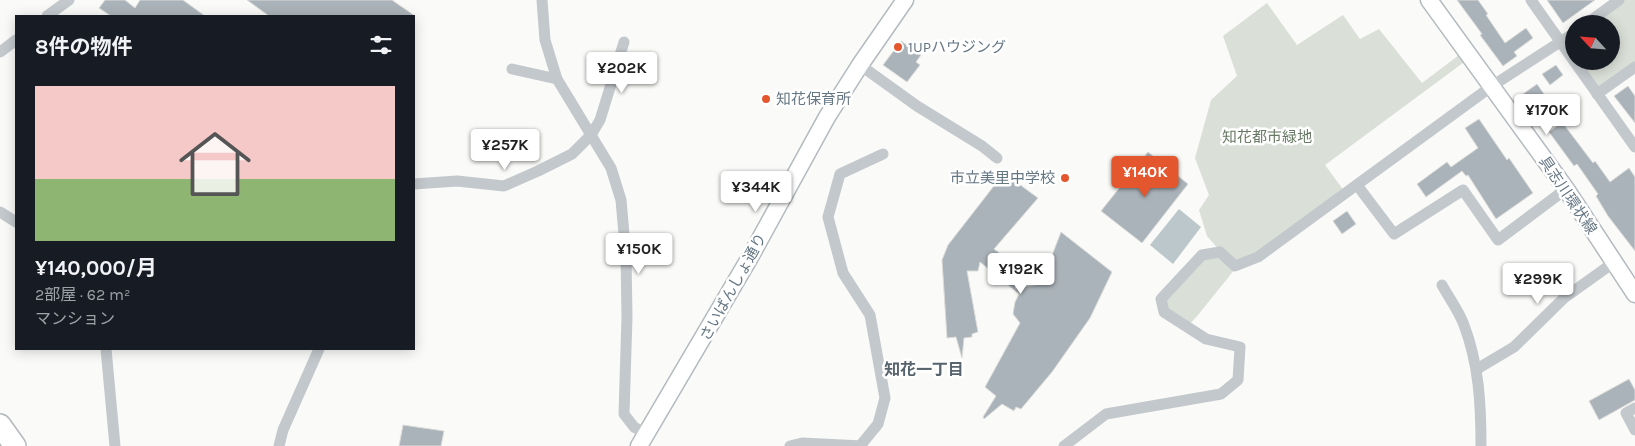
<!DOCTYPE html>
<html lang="ja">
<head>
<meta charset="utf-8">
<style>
	:root { --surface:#171b24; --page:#20242c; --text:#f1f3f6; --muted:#9ea1a6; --line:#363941; --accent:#e4572e }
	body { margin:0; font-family:Karla,"Noto Sans JP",sans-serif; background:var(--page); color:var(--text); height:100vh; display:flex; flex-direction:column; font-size:19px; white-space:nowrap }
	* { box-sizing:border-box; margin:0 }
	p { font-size:16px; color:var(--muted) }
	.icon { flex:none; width:28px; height:28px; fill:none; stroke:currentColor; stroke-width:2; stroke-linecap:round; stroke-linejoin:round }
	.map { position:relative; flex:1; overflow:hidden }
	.details { position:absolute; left:15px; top:15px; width:400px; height:335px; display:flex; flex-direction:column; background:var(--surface); border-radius:0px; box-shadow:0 2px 12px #0003 }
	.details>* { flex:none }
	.needle { width:32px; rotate:296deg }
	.fabs { position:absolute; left:1565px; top:15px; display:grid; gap:10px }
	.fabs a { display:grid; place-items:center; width:55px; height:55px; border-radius:50%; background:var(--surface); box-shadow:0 2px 12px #0003; font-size:25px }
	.price { position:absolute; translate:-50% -42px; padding:0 11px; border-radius:5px; background:#fff; color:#222; font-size:16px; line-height:32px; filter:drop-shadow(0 1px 2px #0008) }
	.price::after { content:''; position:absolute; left:50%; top:30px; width:15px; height:11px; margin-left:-8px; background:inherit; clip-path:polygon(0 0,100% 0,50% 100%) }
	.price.on { background:var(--accent); color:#fff }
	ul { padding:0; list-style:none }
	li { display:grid; align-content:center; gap:10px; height:265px; padding:0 20px }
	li+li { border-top:1px solid var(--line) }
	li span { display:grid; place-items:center; height:155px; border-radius:0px; color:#555 }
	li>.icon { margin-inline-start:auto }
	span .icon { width:90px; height:90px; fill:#fffc; stroke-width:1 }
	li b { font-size:21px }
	h2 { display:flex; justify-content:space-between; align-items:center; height:60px; padding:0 20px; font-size:21px }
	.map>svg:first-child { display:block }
	.green { fill:#dadfd7 }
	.water { fill:#bbc7cb }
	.building { fill:#aab3b9; stroke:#dcdcda }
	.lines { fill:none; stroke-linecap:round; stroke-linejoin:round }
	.secondary-casing { stroke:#b3babf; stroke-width:19 }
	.highway-casing { stroke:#b4b9bd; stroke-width:24 }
	.street { stroke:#c3c8cc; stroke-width:11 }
	.secondary { stroke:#fff; stroke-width:16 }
	.highway { stroke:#fff; stroke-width:21 }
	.poi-dot { fill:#e4572e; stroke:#fff; stroke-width:2 }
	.labels { text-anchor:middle; stroke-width:5; stroke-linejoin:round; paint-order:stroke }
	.poi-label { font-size:15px; fill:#657683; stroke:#fff; text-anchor:start }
	.park-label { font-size:15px; fill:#687a64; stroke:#fff }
	.street-label { font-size:15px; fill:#657683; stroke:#fff }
	.neighbourhood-label { font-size:16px; font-weight:bold; fill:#57646e; stroke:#fff }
</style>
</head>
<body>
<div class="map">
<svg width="1635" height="446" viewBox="0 0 1635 446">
	<rect width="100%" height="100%" fill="#fafaf8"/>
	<g class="green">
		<path d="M1619,0H1635V67L1597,94L1574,61H1611V24H1586Z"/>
		<path d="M1267,3L1297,45L1343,15L1360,39L1379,29L1422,83L1467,49L1471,57L1325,165L1345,192L1239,264L1198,315L1187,327L1164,312L1161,299L1202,255L1221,252L1207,236L1199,210L1209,195L1195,158L1211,100L1237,76L1223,36Z"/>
	</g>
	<path class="water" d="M1179,209L1201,227L1173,264L1150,245Z"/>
	<g class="building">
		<path d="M105,0H125L135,8L140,0H183L205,16H111L99,8Z"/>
		<path d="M247,0H392L415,16H269Z"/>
		<path d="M1457,0H1478L1488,14L1486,15L1505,43L1526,28L1533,38L1514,52L1517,56L1503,66L1480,35L1482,34Z"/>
		<path d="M1547,0H1595L1563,23Z"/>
		<path d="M901,41L921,55L916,62L920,65L907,82L883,65Z"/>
		<path d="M1556,65L1563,75L1550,85L1542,74Z"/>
		<path d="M1537,84L1544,94L1530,104L1523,94Z"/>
		<path d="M1628,86L1635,96V123L1614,96Z"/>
		<path d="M1479,119L1507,160L1509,158L1533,193L1496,219L1468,175L1466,176L1462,171L1426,197L1417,184L1447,162L1451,167L1478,148L1465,128Z"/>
		<path d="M1562,122L1593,163L1595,161L1610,182L1629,168L1635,177V251L1608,216L1596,196L1598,194L1577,164L1574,166L1549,132Z"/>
		<path d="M1148,152L1188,184L1142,243L1101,211Z"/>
		<path d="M1004,173L1038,198L994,249L1025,272L1015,288L1041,284L1061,232L1112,272L1090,318L1052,372L1021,409L1016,407L1014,411L1002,404L984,419L983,417L996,396L985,387L1020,323L1013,314L1015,302L1019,294L980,262L978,271H967L978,332L972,334V337L964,338L962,358L956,337L947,338L942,260L948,245Z"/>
		<path d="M1347,211L1356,224L1342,234L1333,221Z"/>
		<path d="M1629,379L1635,390V400L1599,420L1589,401Z"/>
		<path d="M403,425L444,431L441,446H399Z"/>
	</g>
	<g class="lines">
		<g class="secondary-casing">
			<g id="secondary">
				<path d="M1429,0L1566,189L1635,294"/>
				<path d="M639,446L749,259L827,117L860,65L905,0"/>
			</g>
		</g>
		<g class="highway-casing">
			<path id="highway" d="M0,425L15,446"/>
		</g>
		<g class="street">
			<path d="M542,0L545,40L557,79L611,168L621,200L626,257L627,317L624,414L634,427L646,434"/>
			<path d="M1531,0L1574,61"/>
			<path d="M47,16L69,0"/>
			<path d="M1586,24L1619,0"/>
			<path d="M0,52L16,40"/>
			<path d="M1574,61L1635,147"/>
			<path d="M860,65L917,106L982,146L997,158"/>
			<path d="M512,69L557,79"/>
			<path d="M1597,94L1635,67"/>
			<path d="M414,184L457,181L504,186L538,171L572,154L591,135L600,120L624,42"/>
			<path d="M1357,185L1394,234L1463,190L1498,240L1566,189"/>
			<path d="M0,212L16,222"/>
			<path d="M1442,285C1449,298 1459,311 1464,325C1479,365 1481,404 1481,446"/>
			<path d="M106,349L115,446"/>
			<path d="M1477,369L1514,347L1564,298L1613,263"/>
			<path d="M1635,408L1626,413L1635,430"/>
			<path d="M279,446L283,430L319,349"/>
			<path d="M790,446L802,443L862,446"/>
			<path d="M860,446L878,424L885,398L870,315L843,273L828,217L840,174L883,154"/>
			<path d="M1064,446L1106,414L1221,394L1238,380L1240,347L1206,339L1164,312L1161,299L1202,255L1220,252L1235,266L1258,257L1492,86L1574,33"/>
		</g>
		<use href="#secondary" class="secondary"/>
		<use href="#highway" class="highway"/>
	</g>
	<g class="poi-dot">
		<circle cx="898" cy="47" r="5"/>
		<circle cx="766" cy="99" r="5"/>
		<circle cx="1065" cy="178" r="5"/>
	</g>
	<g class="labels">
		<g class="poi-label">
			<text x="908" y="52">1UPハウジング</text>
			<text x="776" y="104">知花保育所</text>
			<text x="1055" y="183" text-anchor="end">市立美里中学校</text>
		</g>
		<g class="park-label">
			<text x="1267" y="142">知花都市緑地</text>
		</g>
		<g class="street-label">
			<text transform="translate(1568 195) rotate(56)" y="5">具志川環状線</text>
			<text transform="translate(733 287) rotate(-61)" y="5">さいばんしょ通り</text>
		</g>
		<g class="neighbourhood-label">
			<text x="924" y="375">知花一丁目</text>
		</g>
	</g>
</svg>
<div class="fabs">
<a><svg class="needle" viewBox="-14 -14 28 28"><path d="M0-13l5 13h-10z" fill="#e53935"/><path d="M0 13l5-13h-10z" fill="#9ea1a6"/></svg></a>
</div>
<b class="price" style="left:622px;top:94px">¥202K</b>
<b class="price" style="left:1547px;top:136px">¥170K</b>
<b class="price" style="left:505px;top:171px">¥257K</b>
<b class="price on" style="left:1145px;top:198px">¥140K</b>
<b class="price" style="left:756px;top:213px">¥344K</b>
<b class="price" style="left:639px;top:275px">¥150K</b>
<b class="price" style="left:1021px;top:295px">¥192K</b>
<b class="price" style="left:1538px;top:305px">¥299K</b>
<section class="details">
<h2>8件の物件<svg class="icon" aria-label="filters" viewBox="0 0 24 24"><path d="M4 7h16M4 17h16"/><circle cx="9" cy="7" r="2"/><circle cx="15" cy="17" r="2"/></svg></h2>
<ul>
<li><span style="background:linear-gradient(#f6c9c9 60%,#8fb573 0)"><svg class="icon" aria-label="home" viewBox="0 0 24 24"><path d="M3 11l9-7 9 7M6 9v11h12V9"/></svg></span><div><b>¥140,000/月</b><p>2部屋 · 62 m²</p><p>マンション</p></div></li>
</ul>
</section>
</div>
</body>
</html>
